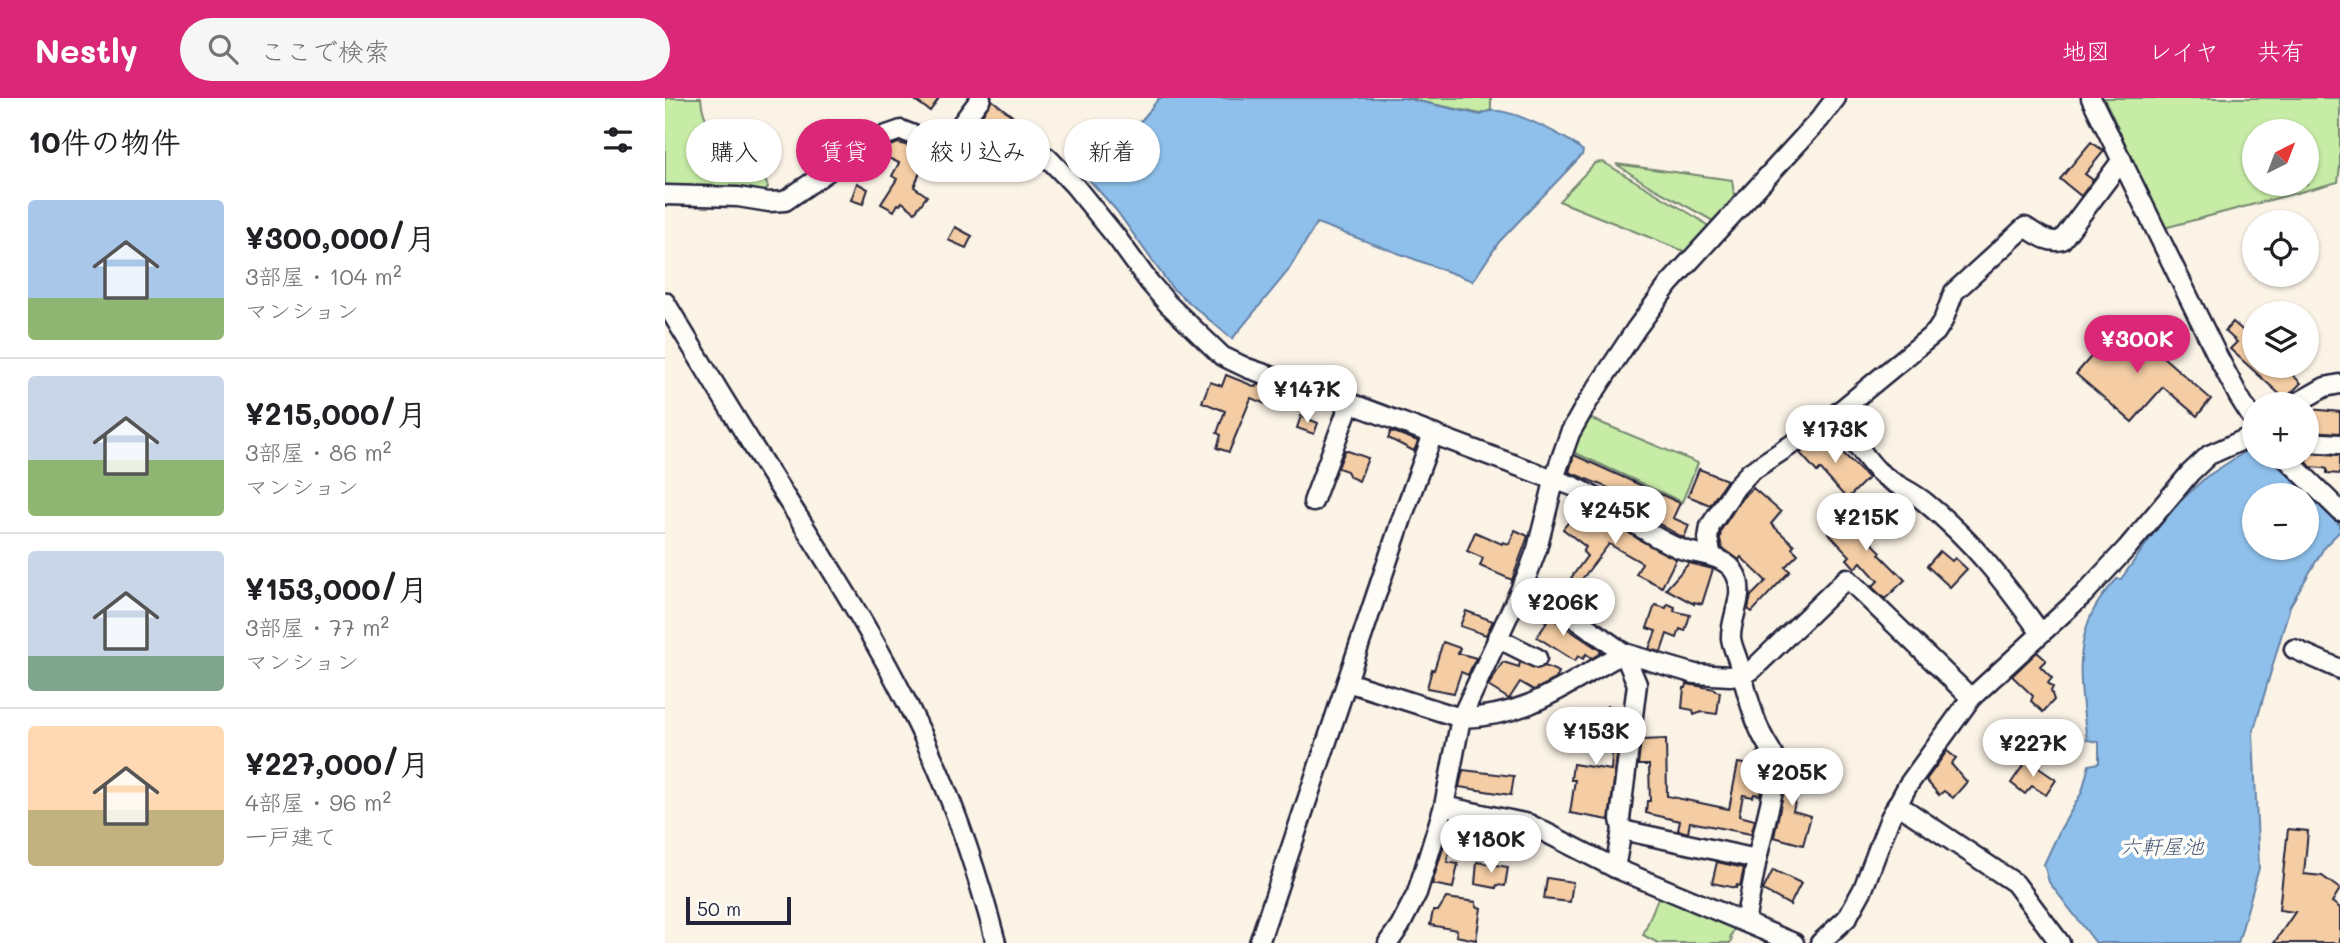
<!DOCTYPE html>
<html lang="ja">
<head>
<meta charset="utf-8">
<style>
	:root { --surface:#fff; --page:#f6f6f6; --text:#202124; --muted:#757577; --line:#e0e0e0; --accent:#db2777 }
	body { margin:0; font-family:Mali,"Klee One",sans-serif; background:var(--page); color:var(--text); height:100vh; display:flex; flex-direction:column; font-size:26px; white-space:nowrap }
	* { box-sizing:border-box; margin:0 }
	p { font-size:23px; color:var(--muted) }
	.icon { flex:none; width:38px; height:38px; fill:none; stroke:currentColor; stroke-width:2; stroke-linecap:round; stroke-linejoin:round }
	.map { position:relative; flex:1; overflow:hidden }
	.sheet { display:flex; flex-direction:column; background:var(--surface); width:665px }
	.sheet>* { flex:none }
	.top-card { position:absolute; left:21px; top:21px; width:665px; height:63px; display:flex; gap:14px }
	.needle { width:46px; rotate:42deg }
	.controls { position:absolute; left:1577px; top:21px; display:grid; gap:14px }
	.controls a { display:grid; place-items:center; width:77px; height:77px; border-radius:50%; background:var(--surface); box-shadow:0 2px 5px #0004; font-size:35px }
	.scale { position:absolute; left:21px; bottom:18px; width:105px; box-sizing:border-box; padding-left:7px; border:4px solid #22223b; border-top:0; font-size:19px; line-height:24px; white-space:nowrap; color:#22223b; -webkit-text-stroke:5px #fdfcf7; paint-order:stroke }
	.price { position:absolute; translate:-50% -60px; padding:0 16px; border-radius:24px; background:#fff; color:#222; font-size:23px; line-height:46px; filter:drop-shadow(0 2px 4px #0008) }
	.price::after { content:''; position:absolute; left:50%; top:42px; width:21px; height:16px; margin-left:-10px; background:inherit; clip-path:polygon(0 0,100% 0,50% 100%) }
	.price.active { background:var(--accent); color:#fff }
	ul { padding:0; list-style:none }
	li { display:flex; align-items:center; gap:21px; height:175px; padding:0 28px }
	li+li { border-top:2px solid var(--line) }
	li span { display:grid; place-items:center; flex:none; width:196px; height:140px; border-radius:7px; color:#555 }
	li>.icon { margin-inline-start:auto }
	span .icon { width:84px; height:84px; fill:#fffc; stroke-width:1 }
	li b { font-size:30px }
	h2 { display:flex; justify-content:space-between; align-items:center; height:84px; padding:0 28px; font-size:30px }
	.chip { padding:0 24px; border-radius:32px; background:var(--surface); box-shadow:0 2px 5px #0004; font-size:24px; line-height:63px }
	.chip.active { background:var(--accent); color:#fff }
	header { display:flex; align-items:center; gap:42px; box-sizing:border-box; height:98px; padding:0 35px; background:var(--accent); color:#fff }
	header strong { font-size:33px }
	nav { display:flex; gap:38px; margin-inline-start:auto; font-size:24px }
	.search { width:490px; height:63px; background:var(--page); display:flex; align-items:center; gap:18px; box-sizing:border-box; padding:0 24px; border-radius:38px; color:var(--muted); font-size:26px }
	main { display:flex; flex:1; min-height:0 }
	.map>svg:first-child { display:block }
	.green { fill:#c7eca6; stroke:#748770; stroke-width:2; fill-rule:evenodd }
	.water { fill:#8fc0eb; stroke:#6381a5; stroke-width:2; fill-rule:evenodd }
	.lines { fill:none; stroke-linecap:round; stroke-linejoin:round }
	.stream { stroke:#6381a5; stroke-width:4.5 }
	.building { fill:#f4cda4; stroke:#22223b; stroke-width:2 }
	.minor-casing { stroke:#22223b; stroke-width:23 }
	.minor { stroke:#fdfcf7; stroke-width:18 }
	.labels { text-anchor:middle; stroke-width:7; stroke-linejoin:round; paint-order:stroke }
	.water-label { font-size:21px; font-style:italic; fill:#485979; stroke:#fdfcf7 }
</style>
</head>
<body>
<header>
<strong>Nestly</strong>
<div class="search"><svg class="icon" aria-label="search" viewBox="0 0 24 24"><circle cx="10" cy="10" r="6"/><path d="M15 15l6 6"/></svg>ここで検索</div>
<nav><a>地図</a><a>レイヤ</a><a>共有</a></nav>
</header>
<main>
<section class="sheet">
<h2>10件の物件<svg class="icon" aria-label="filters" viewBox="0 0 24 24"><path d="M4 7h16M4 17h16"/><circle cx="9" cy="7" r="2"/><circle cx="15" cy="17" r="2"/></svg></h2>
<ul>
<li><span style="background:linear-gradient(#a9c7e8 70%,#8fb573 0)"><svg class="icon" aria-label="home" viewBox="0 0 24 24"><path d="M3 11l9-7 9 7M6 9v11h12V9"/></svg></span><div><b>¥300,000/月</b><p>3部屋 · 104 m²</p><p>マンション</p></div></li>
<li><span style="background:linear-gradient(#c9d6e8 60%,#8fb573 0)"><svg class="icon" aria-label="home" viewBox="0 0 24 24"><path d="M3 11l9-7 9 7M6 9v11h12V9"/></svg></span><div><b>¥215,000/月</b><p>3部屋 · 86 m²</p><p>マンション</p></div></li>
<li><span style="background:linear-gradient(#c9d6e8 75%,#7fa58c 0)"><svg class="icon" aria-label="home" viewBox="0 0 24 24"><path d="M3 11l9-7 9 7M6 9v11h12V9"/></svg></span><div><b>¥153,000/月</b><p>3部屋 · 77 m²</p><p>マンション</p></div></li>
<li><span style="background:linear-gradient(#ffd9b3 60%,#c2b280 0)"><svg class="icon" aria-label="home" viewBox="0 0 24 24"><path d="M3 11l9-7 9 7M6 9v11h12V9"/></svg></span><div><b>¥227,000/月</b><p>4部屋 · 96 m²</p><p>一戸建て</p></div></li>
</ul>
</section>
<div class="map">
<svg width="1675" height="845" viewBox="0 0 1675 845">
	<rect width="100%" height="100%" fill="#fbf3e6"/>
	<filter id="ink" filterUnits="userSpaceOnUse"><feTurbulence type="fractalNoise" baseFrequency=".0143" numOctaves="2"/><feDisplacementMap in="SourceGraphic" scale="14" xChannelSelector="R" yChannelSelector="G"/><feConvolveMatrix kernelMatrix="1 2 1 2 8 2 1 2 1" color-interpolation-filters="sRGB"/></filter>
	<g filter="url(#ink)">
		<g class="green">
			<path d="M0,0H36C37,21 51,43 68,56C84,68 96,68 103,89L97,98L0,90Z"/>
			<path d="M739,0H826V12L816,16Z"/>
			<path d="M1439,0H1675V68L1673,84L1499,130ZM1589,33H1642V86H1589Z"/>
			<path d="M938,64L1034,121L1043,128L1045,133L1026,156L894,103L930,65Z"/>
			<path d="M951,66L1067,82L1071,110L1050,124L983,87Z"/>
			<path d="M922,319L1033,365L1017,404L904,352Z"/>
			<path d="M995,795L1070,828L1065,840L1067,841L1065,845H993L978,837Z"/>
		</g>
		<g class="water">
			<path d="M494,0H739L816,17C819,15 822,13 826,13C846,10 903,39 918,53L917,57L834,144L808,183L652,125L623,173L567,241L507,190L451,112L403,58L449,45L478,21Z"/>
			<path d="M1589,348V359H1604L1675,427V433L1660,448L1625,508L1588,635L1594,770L1573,845H1431L1384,784L1379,766L1395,732L1417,694L1424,667L1434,665V644L1422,642C1416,596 1407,543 1434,503C1439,495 1446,488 1452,481H1456L1505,413L1541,379ZM1589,397H1642V450H1589Z"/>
		</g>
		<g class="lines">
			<path class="stream" d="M1651,570L1675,582"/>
		</g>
		<g class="building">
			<path d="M247,0H274L265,13Z"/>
			<path d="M327,2L369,35L363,43L349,41L329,29L327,30L315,20Z"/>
			<path d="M1426,44L1439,53L1420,76L1428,82L1416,98L1395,81Z"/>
			<path d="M234,45L259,53V55L262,57L249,89L262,98L250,114L237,104L235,107L233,106L229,113L216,106L232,81L227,78L234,65L217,57L221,49Z"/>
			<path d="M192,85L203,91L198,106L186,102Z"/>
			<path d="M290,129L307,138L301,150L283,142Z"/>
			<path d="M1457,223L1546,301L1532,318L1498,289L1467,324L1411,276Z"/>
			<path d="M1568,224L1589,242V268H1618L1636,285L1620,301L1565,251L1572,244L1560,233Z"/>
			<path d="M561,277L591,289L592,286L616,294L610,310L586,300L564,354L552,350L556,337L552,335L560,313L537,304L545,284L557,288Z"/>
			<path d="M1645,311L1675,314V335L1642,333V313Z"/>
			<path d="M636,318L653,325L649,336L632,330Z"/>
			<path d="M726,333L753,343L749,353L723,340Z"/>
			<path d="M1165,335L1177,349L1175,352L1203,380L1182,401L1155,371L1152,374L1135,355Z"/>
			<path d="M680,352L703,360L694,383L685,379L682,373L673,370Z"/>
			<path d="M1642,355L1675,357V376L1662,375V371L1658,370L1646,369L1642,364Z"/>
			<path d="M909,357L1015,405L1008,420L1024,427L1019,440L973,414L978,404L904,374Z"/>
			<path d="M1034,371L1062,382L1045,407L1023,398Z"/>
			<path d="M1088,390L1116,414L1106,426L1129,447L1127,450L1133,456L1120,469L1125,473L1087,514L1083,511L1086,498L1101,483L1076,459L1074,462L1057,450L1055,441L1056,432L1077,400Z"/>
			<path d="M918,406L975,442L1011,461L997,489L971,476L977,465L944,446L914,485L906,480L922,458L918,454L921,449L898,431Z"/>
			<path d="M1187,412L1210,438L1205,443L1216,454L1214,456L1240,482L1220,501L1207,489L1213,483L1196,464L1190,470L1182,461L1185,458L1163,435Z"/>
			<path d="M850,432L863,438L847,482L815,468L818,460L802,453L810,434L837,446L838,444L844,446Z"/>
			<path d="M1275,453L1287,463L1290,460L1302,471L1285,489L1262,468Z"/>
			<path d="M1024,465L1048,471L1037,506L1029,504V506L1001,491Z"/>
			<path d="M862,504L936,553L934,556L927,560L921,556L918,561L913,558L910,563L872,539L882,524L859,510Z"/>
			<path d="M1003,506L1010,509L1009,513L1025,517L1020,533L1015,531L1012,540L1002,536L996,554L984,551L991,533L982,530L990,507L1001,510Z"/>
			<path d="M801,513L828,523L821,537L795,528Z"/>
			<path d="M778,544L795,550L793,555L811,560L803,577L796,574L789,595L762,590L767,571L769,572Z"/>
			<path d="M1372,554L1381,562L1375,568L1387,580L1383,585L1388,589L1386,593L1389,602L1378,614L1366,603L1368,598L1347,578Z"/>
			<path d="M838,564L854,569L855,564L872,571L880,568L894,574L891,581L869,592L855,584L844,601L823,588Z"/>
			<path d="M1022,586L1050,591V593L1055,594L1052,616L1037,614L1029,617L1028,612L1017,610L1019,590H1021Z"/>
			<path d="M942,608L958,610L944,722L905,715L910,682H906L908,666L946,672L948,646L910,642L913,619L940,622Z"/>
			<path d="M1001,641L1002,698L1064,711L1073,665L1090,668L1093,653L1100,671L1095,697L1089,696L1088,699L1078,697L1074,718L1090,722L1086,736L1025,724L1023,735L1013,732L1015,723L981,715L982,703H985L984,667H973L976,642Z"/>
			<path d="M1282,653L1291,660L1286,666L1302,684L1288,700L1279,693L1274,697L1261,682Z"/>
			<path d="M1125,662L1140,665L1128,713L1146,718L1138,747L1109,739Z"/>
			<path d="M1362,662L1391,682L1381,697L1367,688L1360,696L1346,685Z"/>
			<path d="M798,672L849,678L846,697L794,689Z"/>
			<path d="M1623,731L1643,733L1639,776L1657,778L1675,791L1667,804L1675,810V845H1609L1630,814L1614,812Z"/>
			<path d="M779,747L785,749L782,764L793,766L788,790L767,786Z"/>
			<path d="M812,764L843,769L840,788L832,787L831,790L810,786Z"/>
			<path d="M1052,764L1079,770L1075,788L1072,787L1071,790L1047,785Z"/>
			<path d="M1108,772L1136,785L1125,807L1098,792Z"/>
			<path d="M882,780L908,784L905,804L879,801Z"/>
			<path d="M781,800L811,804V808L816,810L811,842L791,838L792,832L765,827L768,813H773Z"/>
		</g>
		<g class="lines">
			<g class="minor-casing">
				<g id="minor">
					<path d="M1426,0L1551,255L1574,299L1589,323"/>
					<path d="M279,49L316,0"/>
					<path d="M0,97L73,99L104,104L120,103L210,41L236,32L279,49L355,53L382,59L409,87L452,140L484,184L503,206L557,258L582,270L685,305L890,382C935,394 968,431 1011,449C1030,458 1061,455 1071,477C1081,497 1065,520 1066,540C1067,549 1072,558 1074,566C1081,590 1086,615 1097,637C1105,653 1112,657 1112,676L1092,761L1080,824"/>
					<path d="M0,204C30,254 60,304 91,353C144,436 199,519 243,607C281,682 310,764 331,845"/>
					<path d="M1630,306L1660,289L1675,286"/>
					<path d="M1164,322C1186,330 1195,356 1212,372C1226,386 1246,392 1261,405C1309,444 1339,484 1375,534"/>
					<path d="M1642,344L1675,346"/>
					<path d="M1620,359L1675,413"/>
					<path d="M648,404L685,305"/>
					<path d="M1047,458L1043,441L1045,428L1071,389L1085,374L1164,322L1271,234L1278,223L1289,194L1360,129C1372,136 1383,146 1397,142L1457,62"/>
					<path d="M857,487L901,514L959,555L972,586L955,721L957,732"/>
					<path d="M832,540L872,560"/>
					<path d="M1629,551L1675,571"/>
					<path d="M682,584L796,620C866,618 900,586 959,555L1030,576L1065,578L1077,576L1087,572L1182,480L1306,600"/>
					<path d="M1232,706L1350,785L1395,845"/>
					<path d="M779,708L864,726L950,770L1129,845"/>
					<path d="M950,770L957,732L1092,761"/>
					<path d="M594,845L737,420L768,336"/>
					<path d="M723,845L735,828L752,795L779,708L796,620L863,475L872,451L892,372L905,335L922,305L971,231L1004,186L1154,22L1171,0"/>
					<path d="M1155,845L1182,820L1198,791L1225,720L1243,687L1306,600L1419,496L1462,450L1525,375L1544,357L1589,337"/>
				</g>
			</g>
			<use href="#minor" class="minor"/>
		</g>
	</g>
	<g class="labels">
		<g class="water-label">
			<text x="1497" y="756">六軒屋池</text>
		</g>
	</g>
</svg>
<div class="controls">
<a><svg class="needle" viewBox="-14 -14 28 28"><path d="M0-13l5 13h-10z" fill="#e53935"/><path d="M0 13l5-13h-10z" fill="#757577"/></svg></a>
<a><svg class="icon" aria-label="locate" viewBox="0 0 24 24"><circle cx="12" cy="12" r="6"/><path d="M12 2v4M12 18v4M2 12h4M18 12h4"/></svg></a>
<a><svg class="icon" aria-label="layers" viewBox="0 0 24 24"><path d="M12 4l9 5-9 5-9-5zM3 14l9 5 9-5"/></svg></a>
<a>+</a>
<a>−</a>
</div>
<div class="scale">50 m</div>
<b class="price active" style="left:1472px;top:277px">¥300K</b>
<b class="price" style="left:642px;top:327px">¥147K</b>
<b class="price" style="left:1170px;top:367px">¥173K</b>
<b class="price" style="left:950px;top:448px">¥245K</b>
<b class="price" style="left:1201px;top:455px">¥215K</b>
<b class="price" style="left:898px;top:540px">¥206K</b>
<b class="price" style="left:931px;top:669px">¥153K</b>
<b class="price" style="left:1368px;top:681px">¥227K</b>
<b class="price" style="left:1127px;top:710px">¥205K</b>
<b class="price" style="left:826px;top:777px">¥180K</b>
<div class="top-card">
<a class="chip">購入</a>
<a class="chip active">賃貸</a>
<a class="chip">絞り込み</a>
<a class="chip">新着</a>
</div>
</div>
</main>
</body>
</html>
